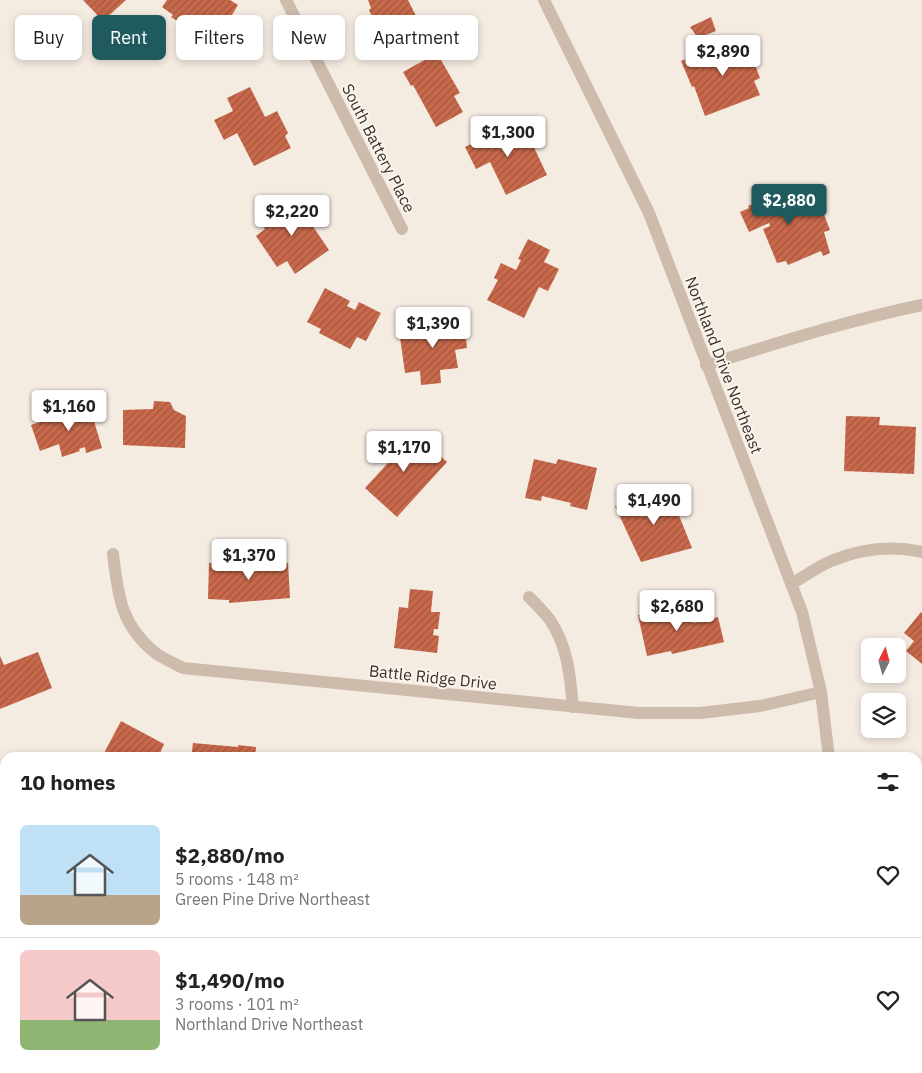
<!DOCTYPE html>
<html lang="en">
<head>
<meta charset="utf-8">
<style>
	:root { --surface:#fff; --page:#f6f6f6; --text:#222; --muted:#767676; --line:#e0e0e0; --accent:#1f5a5e }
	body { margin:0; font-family:"IBM Plex Sans",sans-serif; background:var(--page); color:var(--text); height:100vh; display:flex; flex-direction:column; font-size:19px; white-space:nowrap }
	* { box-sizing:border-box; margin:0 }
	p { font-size:16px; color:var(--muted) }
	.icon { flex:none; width:28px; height:28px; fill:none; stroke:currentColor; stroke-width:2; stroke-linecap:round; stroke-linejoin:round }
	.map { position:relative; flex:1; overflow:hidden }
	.details { position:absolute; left:0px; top:752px; width:922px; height:321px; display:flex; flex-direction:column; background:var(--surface); border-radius:15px 15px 0 0; box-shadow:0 2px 8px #0003 }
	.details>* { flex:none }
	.guide { position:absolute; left:15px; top:15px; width:500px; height:45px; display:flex; gap:10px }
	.needle { width:32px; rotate:6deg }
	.buttons { position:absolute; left:861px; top:638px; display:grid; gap:10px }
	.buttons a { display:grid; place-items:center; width:45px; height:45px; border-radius:8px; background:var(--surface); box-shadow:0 2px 8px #0003; font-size:25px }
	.price { position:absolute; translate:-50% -42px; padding:0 11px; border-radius:5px; background:#fff; color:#222; font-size:16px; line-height:32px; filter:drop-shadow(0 1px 2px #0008) }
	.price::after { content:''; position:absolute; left:50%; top:30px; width:15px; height:11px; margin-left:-8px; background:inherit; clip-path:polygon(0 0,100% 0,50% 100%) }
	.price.selected { background:var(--accent); color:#fff }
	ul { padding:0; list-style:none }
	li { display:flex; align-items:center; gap:15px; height:125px; padding:0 20px }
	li+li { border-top:1px solid var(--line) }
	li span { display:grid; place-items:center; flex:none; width:140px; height:100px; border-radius:8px; color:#555 }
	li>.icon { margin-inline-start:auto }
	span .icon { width:60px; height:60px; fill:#fffc; stroke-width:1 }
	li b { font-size:21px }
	h2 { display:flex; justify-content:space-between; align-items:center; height:60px; padding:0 20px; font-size:21px }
	.chip { padding:0 18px; border-radius:8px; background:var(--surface); box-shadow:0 2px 8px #0003; font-size:18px; line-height:45px }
	.chip.selected { background:var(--accent); color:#fff }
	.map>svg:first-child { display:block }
	.building { fill:url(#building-hatch) }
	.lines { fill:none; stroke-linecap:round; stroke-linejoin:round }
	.minor { stroke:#cdbbac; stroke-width:12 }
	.tertiary { stroke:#cdbbac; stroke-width:12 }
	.labels { text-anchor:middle; stroke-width:4; stroke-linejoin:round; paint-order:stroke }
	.street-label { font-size:16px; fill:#3b302b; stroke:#fbf5ee }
</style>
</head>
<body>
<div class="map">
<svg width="922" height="1073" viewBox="0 0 922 1073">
	<defs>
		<pattern id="building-hatch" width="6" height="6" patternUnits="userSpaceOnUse" patternTransform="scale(1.25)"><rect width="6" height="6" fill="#c8694b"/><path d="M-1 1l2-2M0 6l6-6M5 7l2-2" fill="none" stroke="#a4573f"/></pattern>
	</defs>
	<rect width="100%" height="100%" fill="#f4ebe1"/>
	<g class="building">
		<path d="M83,0H126L103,21Z"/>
		<path d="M167,0H230L238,5L221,33L212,27L205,39L171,17L173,15L162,7Z"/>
		<path d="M368,0H408L422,28L386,45L369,10L371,8Z"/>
		<path d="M711,17L716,31L698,38L690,27Z"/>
		<path d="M745,37L760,78L754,81L760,95L705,116L694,86L692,87L681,61L702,53V56Z"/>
		<path d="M437,53L460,93L454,96L463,112L436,127L413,85L411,86L403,72Z"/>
		<path d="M250,87L265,117L277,111L288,133L285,136L291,148L254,166L237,133L224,140L214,120L233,111L227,98Z"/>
		<path d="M516,123L525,141L530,139L547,175L506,195L490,162L476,169L465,147Z"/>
		<path d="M798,185L807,206L809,205L814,216L823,212L830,230L824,232L830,253L823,256L821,251L788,265L786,261L777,263L763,229L770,226L769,223L749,232L740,212L749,208L748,206Z"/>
		<path d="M300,198L316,223L312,225L329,250L295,274L287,261L277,267L256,236L265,229L261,223Z"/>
		<path d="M528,239L550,250L544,262L559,269L548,291L539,287L524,318L487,300L498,280L494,278L501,263L516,270L521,260L518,259Z"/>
		<path d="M325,288L350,301L347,306L355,310L359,302L381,313L366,341L357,337L350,349L319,333L321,329L307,322Z"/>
		<path d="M464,317L467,348L455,350L458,368L440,370L441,383L421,385L420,371L405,373L399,330L429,326L430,333L442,332L440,320Z"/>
		<path d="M154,401L170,402L174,410L186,416L185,448L123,445V410L153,409Z"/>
		<path d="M89,404L102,448L86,453L85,447L79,449L80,451L62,457L59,444L40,451L31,425L74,411V409Z"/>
		<path d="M846,416L880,417L879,425L916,427L914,474L844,471Z"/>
		<path d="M389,435L405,450L418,435L447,462L397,517L365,488L388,463L375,450Z"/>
		<path d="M534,459L556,464L558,459L597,468L587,510L570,506L571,503L542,496L541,501L525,498Z"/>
		<path d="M668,488L692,548L641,562L615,506Z"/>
		<path d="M230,560L288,563L290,598L229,603V600L208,599L209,563H230Z"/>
		<path d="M410,589L433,591L431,612H440L438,629H434L433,635L439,636L437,653L394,648L399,607L408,608Z"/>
		<path d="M673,606L676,620L692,616L694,623L718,617L724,642L672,654L671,651L647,656L638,615Z"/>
		<path d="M921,612L922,613V664L906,651L914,641L904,633Z"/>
		<path d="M38,652L52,688L0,709V656L4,665Z"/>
		<path d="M121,721L164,744L158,758H107L103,755Z"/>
		<path d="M193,743L238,747V745L256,747L255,758H191Z"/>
		<path d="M308,752L341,756V758H287L288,753L308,755Z"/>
	</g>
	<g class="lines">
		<g class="minor">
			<path d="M286,0L402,229"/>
			<path d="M706,365C778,343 849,320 922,305"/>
			<path d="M113,554C118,594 120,623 153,651C161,658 174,663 183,668L639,713H700L760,706L821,692"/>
			<path d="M791,584C804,577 817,567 831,561C860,549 892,545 922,552"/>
			<path d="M529,597C536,604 544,612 550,620C568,647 570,676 573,707"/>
			<path d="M339,1069L340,1073"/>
		</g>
		<g class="tertiary">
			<path d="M544,0L649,213L802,612L821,692L829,758"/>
			<path d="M868,1069V1073"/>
		</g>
	</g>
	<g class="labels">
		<g class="street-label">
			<text transform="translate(379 148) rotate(63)" y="6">South Battery Place</text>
			<text transform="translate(724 365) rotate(69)" y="6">Northland Drive Northeast</text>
			<text transform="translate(433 677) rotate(6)" y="6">Battle Ridge Drive</text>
		</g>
	</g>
</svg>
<div class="buttons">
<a><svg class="needle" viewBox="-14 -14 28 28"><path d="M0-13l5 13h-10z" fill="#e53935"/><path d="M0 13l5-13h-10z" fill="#767676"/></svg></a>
<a><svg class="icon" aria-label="layers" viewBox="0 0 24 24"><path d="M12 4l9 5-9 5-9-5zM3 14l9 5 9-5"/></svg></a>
</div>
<b class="price" style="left:723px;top:77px">$2,890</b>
<b class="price" style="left:508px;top:158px">$1,300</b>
<b class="price selected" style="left:789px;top:226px">$2,880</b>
<b class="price" style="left:292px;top:237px">$2,220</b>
<b class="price" style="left:433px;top:349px">$1,390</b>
<b class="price" style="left:69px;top:432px">$1,160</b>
<b class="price" style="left:404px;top:473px">$1,170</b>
<b class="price" style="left:654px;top:526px">$1,490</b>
<b class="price" style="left:249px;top:581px">$1,370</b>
<b class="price" style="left:677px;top:632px">$2,680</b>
<div class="guide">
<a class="chip">Buy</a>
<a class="chip selected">Rent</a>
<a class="chip">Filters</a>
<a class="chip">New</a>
<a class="chip">Apartment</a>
</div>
<section class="details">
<h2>10 homes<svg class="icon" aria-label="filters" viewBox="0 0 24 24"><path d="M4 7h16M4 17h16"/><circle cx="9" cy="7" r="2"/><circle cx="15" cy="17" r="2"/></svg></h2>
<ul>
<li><span style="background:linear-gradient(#bfe0f5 70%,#b9a48a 0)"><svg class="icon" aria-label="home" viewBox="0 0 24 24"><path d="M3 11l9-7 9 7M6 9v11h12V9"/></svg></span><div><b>$2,880/mo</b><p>5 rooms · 148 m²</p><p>Green Pine Drive Northeast</p></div><svg class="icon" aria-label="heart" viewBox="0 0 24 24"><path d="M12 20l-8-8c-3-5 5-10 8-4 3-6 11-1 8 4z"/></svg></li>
<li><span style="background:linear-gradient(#f6c9c9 70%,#8fb573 0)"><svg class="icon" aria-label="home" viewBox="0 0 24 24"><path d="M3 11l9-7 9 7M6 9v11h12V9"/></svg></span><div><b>$1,490/mo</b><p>3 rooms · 101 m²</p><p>Northland Drive Northeast</p></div><svg class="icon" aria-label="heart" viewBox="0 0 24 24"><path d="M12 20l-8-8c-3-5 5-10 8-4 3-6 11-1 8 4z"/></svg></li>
</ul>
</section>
</div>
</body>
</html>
